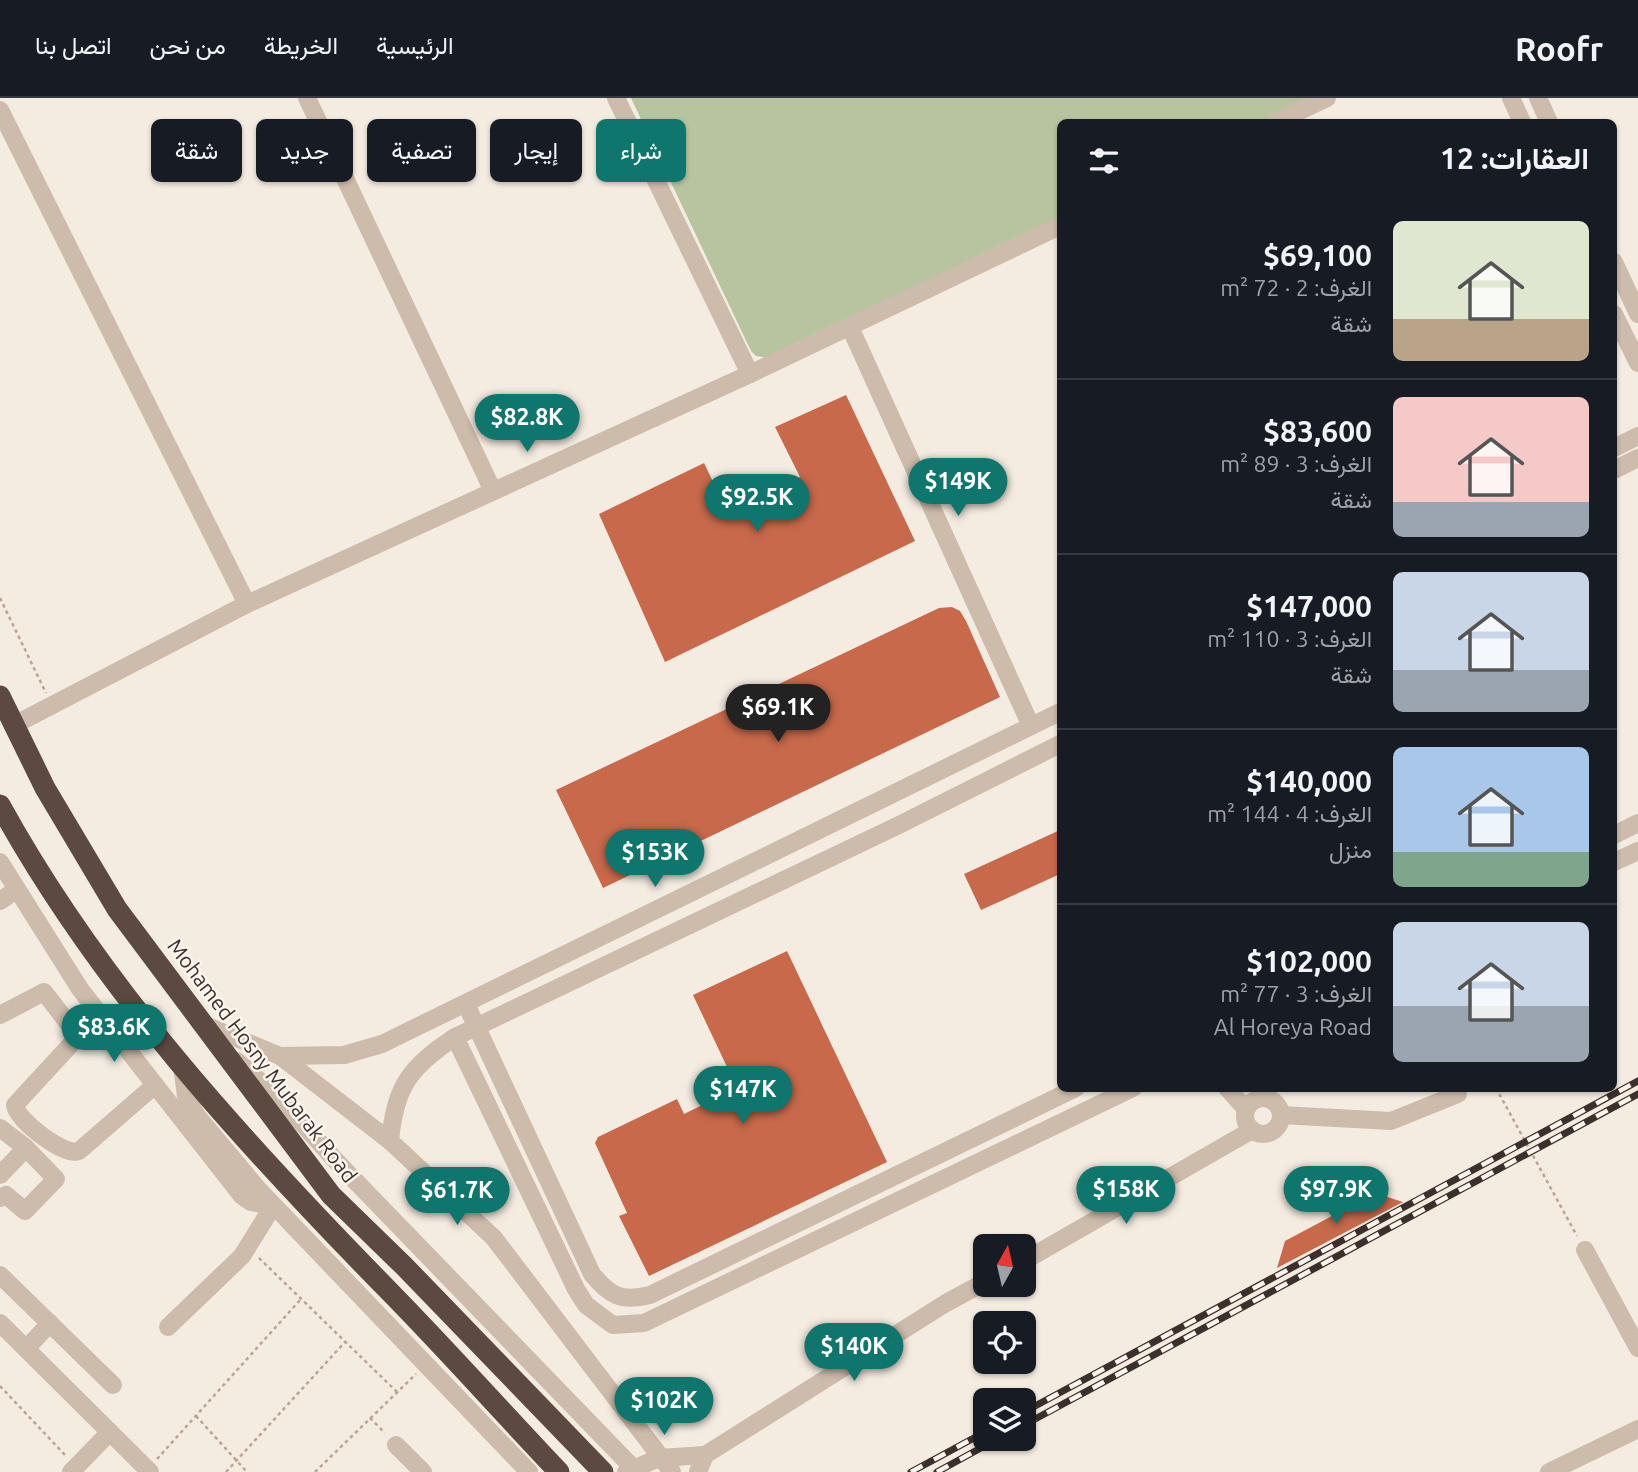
<!DOCTYPE html>
<html lang="ar">
<head>
<meta charset="utf-8">
<style>
	:root { --surface:#171b24; --page:#20242c; --text:#f1f3f6; --muted:#9ea1a6; --line:#363941; --accent:#0f766e }
	body { margin:0; font-family:Ubuntu,Vazirmatn,sans-serif; background:var(--page); color:var(--text); direction:rtl; height:100vh; display:flex; flex-direction:column; font-size:26px; white-space:nowrap }
	* { box-sizing:border-box; margin:0 }
	p { font-size:23px; color:var(--muted) }
	.icon { flex:none; width:38px; height:38px; fill:none; stroke:currentColor; stroke-width:2; stroke-linecap:round; stroke-linejoin:round }
	.map { position:relative; flex:1; overflow:hidden; direction:ltr }
	.panel { position:absolute; left:1057px; top:21px; width:560px; height:973px; display:flex; flex-direction:column; background:var(--surface); border-radius:10px; box-shadow:0 2px 5px #0004; direction:rtl }
	.panel>* { flex:none }
	.hud { position:absolute; left:21px; top:21px; width:665px; height:63px; direction:rtl; display:flex; gap:14px }
	.needle { width:46px; rotate:8deg }
	.fabs { position:absolute; left:973px; top:1136px; display:grid; gap:14px }
	.fabs a { display:grid; place-items:center; width:63px; height:63px; border-radius:10px; background:var(--surface); box-shadow:0 2px 5px #0004; font-size:35px }
	.price { position:absolute; translate:-50% -60px; padding:0 16px; border-radius:24px; background:var(--accent); color:#fff; font-size:23px; line-height:46px; filter:drop-shadow(0 2px 4px #0008) }
	.price::after { content:''; position:absolute; left:50%; top:42px; width:21px; height:16px; margin-left:-10px; background:inherit; clip-path:polygon(0 0,100% 0,50% 100%) }
	.price.current { background:#222; color:#fff }
	ul { padding:0; list-style:none }
	li { display:flex; align-items:center; gap:21px; height:175px; padding:0 28px }
	li+li { border-top:2px solid var(--line) }
	li span { display:grid; place-items:center; flex:none; width:196px; height:140px; border-radius:10px; color:#555 }
	li>.icon { margin-inline-start:auto }
	span .icon { width:84px; height:84px; fill:#fffc; stroke-width:1 }
	li b { font-size:30px }
	h2 { display:flex; justify-content:space-between; align-items:center; height:84px; padding:0 28px; font-size:30px }
	.chip { padding:0 24px; border-radius:10px; background:var(--surface); box-shadow:0 2px 5px #0004; font-size:24px; line-height:63px }
	.chip.current { background:var(--accent); color:#fff }
	header { display:flex; align-items:center; gap:42px; box-sizing:border-box; height:98px; padding:0 35px; background:var(--surface); border-bottom:2px solid var(--line) }
	header strong { font-size:33px }
	nav { display:flex; gap:38px; margin-inline-start:auto; font-size:24px }
	.map>svg:first-child { display:block }
	.green { fill:#b8c4a0 }
	.building { fill:#c8694b }
	.lines { fill:none; stroke-linecap:round; stroke-linejoin:round }
	.path { stroke:#b9a596; stroke-width:2.5; stroke-dasharray:3.5 3.5; stroke-linecap:butt }
	.minor { stroke:#cdbbac; stroke-width:18 }
	.highway { stroke:#5c4a42; stroke-width:21 }
	.rail-casing { stroke:#3b302b; stroke-width:7 }
	.rail { stroke:#fbf5ee; stroke-width:4.5; stroke-dasharray:13; stroke-linecap:butt }
	.labels { text-anchor:middle; stroke-width:5; stroke-linejoin:round; paint-order:stroke }
	.street-label { font-size:21px; fill:#3b302b; stroke:#fbf5ee }
</style>
</head>
<body>
<header>
<strong>Roofr</strong>
<nav><a>الرئيسية</a><a>الخريطة</a><a>من نحن</a><a>اتصل بنا</a></nav>
</header>
<div class="map">
<svg width="1638" height="1374" viewBox="0 0 1638 1374">
	<rect width="100%" height="100%" fill="#f4ebe1"/>
	<path class="green" d="M631,0H1317L1266,24H1060V122L768,260L756,258L751,253Z"/>
	<g class="building">
		<path d="M846,297L915,443L665,564L599,416L704,365L727,413L800,379L775,329Z"/>
		<path d="M952,509L960,513L966,523L1000,599L603,790L556,692L939,510Z"/>
		<path d="M1060,732V776L981,812L964,776Z"/>
		<path d="M787,853L887,1064L649,1178L619,1118L627,1115L595,1045L598,1039L677,1001L684,1016L737,990L693,897Z"/>
		<path d="M1375,1095L1403,1104L1277,1170L1285,1143Z"/>
	</g>
	<g class="lines">
		<g class="path">
			<path d="M0,500L46,595"/>
			<path d="M1496,990L1577,1138"/>
			<path d="M259,1160L397,1294"/>
			<path d="M0,1288L65,1357"/>
			<path d="M196,1318L247,1374"/>
			<path d="M370,1320L385,1335"/>
			<path d="M157,1361L301,1201"/>
			<path d="M226,1374L345,1244"/>
			<path d="M315,1374L416,1276"/>
		</g>
		<g class="minor">
			<path d="M307,0L493,393"/>
			<path d="M616,0L750,276"/>
			<path d="M1511,0L1522,24"/>
			<path d="M1538,0L1549,24"/>
			<path d="M0,12L247,506"/>
			<path d="M1276,24L1327,0"/>
			<path d="M1614,164L1638,216"/>
			<path d="M1614,216L1638,265"/>
			<path d="M850,229L1031,628"/>
			<path d="M1614,350L1638,338"/>
			<path d="M1614,372L1638,360"/>
			<path d="M14,627L247,506L750,276L1060,128"/>
			<path d="M1614,737L1638,725"/>
			<path d="M0,764L80,891L242,1098L251,1104L273,1108L242,1158L168,1229"/>
			<path d="M1614,764L1638,753"/>
			<path d="M0,803L16,792"/>
			<path d="M466,906L592,1176C610,1198 621,1204 650,1197L1076,990"/>
			<path d="M0,917L44,894L75,934L74,943L15,1007C16,1022 65,1059 79,1053L155,987"/>
			<path d="M200,925L280,958L390,1043L494,1140L672,1374"/>
			<path d="M455,939L576,1191L586,1207L613,1227L644,1225L1133,990"/>
			<path d="M280,958L344,957L382,946L1060,614"/>
			<path d="M237,963L281,1002L337,1064L637,1374"/>
			<path d="M182,967L186,998L197,1018L258,1091L529,1374"/>
			<path d="M1227,990L1246,1011"/>
			<circle cx="1263" cy="1018" r="18"/>
			<path d="M1281,1017L1391,1023L1458,996"/>
			<path d="M0,1030L26,1050L0,1077"/>
			<path d="M390,1043C395,988 410,969 455,939L899,727L1060,646"/>
			<path d="M0,1100L6,1097L25,1113L56,1081L26,1050"/>
			<path d="M1585,1152L1638,1250"/>
			<path d="M1024,1163L1252,1032"/>
			<path d="M0,1177L113,1287"/>
			<path d="M0,1225L150,1374"/>
			<path d="M26,1251L50,1225"/>
			<path d="M396,1347L423,1374"/>
			<path d="M705,1357L946,1205L985,1184"/>
			<path d="M71,1374L110,1334"/>
			<path d="M626,1374L659,1360L705,1357"/>
			<path d="M698,1374L705,1357"/>
			<path d="M1549,1374L1638,1331"/>
		</g>
		<g class="highway">
			<path d="M0,598L45,690L117,811L331,1097L404,1168L603,1374"/>
			<path d="M0,707C100,889 244,1045 389,1193C447,1252 502,1314 559,1374"/>
		</g>
		<g class="rail-casing">
			<g id="rail">
				<path d="M1024,1314L1638,983"/>
				<path d="M1024,1327L1638,996"/>
				<path d="M911,1374L985,1334"/>
				<path d="M937,1374L999,1340"/>
			</g>
		</g>
		<use href="#rail" class="rail"/>
	</g>
	<g class="labels">
		<g class="street-label">
			<text transform="translate(262 963) rotate(53)" y="7">Mohamed Hosny Mubarak Road</text>
		</g>
	</g>
</svg>
<div class="fabs">
<a><svg class="needle" viewBox="-14 -14 28 28"><path d="M0-13l5 13h-10z" fill="#e53935"/><path d="M0 13l5-13h-10z" fill="#9ea1a6"/></svg></a>
<a><svg class="icon" aria-label="locate" viewBox="0 0 24 24"><circle cx="12" cy="12" r="6"/><path d="M12 2v4M12 18v4M2 12h4M18 12h4"/></svg></a>
<a><svg class="icon" aria-label="layers" viewBox="0 0 24 24"><path d="M12 4l9 5-9 5-9-5zM3 14l9 5 9-5"/></svg></a>
</div>
<b class="price" style="left:527px;top:356px">$82.8K</b>
<b class="price" style="left:958px;top:420px">$149K</b>
<b class="price" style="left:757px;top:436px">$92.5K</b>
<b class="price current" style="left:778px;top:646px">$69.1K</b>
<b class="price" style="left:655px;top:791px">$153K</b>
<b class="price" style="left:114px;top:966px">$83.6K</b>
<b class="price" style="left:743px;top:1028px">$147K</b>
<b class="price" style="left:1126px;top:1128px">$158K</b>
<b class="price" style="left:1336px;top:1128px">$97.9K</b>
<b class="price" style="left:457px;top:1129px">$61.7K</b>
<b class="price" style="left:854px;top:1285px">$140K</b>
<b class="price" style="left:664px;top:1339px">$102K</b>
<div class="hud">
<a class="chip current">شراء</a>
<a class="chip">إيجار</a>
<a class="chip">تصفية</a>
<a class="chip">جديد</a>
<a class="chip">شقة</a>
</div>
<section class="panel">
<h2>العقارات: 12<svg class="icon" aria-label="filters" viewBox="0 0 24 24"><path d="M4 7h16M4 17h16"/><circle cx="9" cy="7" r="2"/><circle cx="15" cy="17" r="2"/></svg></h2>
<ul>
<li><span style="background:linear-gradient(#dfe7d0 70%,#b9a48a 0)"><svg class="icon" aria-label="home" viewBox="0 0 24 24"><path d="M3 11l9-7 9 7M6 9v11h12V9"/></svg></span><div><b>$69,100</b><p>الغرف: 2 · 72 m²</p><p>شقة</p></div></li>
<li><span style="background:linear-gradient(#f6c9c9 75%,#9aa5b1 0)"><svg class="icon" aria-label="home" viewBox="0 0 24 24"><path d="M3 11l9-7 9 7M6 9v11h12V9"/></svg></span><div><b>$83,600</b><p>الغرف: 3 · 89 m²</p><p>شقة</p></div></li>
<li><span style="background:linear-gradient(#c9d6e8 70%,#9aa5b1 0)"><svg class="icon" aria-label="home" viewBox="0 0 24 24"><path d="M3 11l9-7 9 7M6 9v11h12V9"/></svg></span><div><b>$147,000</b><p>الغرف: 3 · 110 m²</p><p>شقة</p></div></li>
<li><span style="background:linear-gradient(#a9c7e8 75%,#7fa58c 0)"><svg class="icon" aria-label="home" viewBox="0 0 24 24"><path d="M3 11l9-7 9 7M6 9v11h12V9"/></svg></span><div><b>$140,000</b><p>الغرف: 4 · 144 m²</p><p>منزل</p></div></li>
<li><span style="background:linear-gradient(#c9d6e8 60%,#9aa5b1 0)"><svg class="icon" aria-label="home" viewBox="0 0 24 24"><path d="M3 11l9-7 9 7M6 9v11h12V9"/></svg></span><div><b>$102,000</b><p>الغرف: 3 · 77 m²</p><p>Al Horeya Road</p></div></li>
</ul>
</section>
</div>
</body>
</html>
